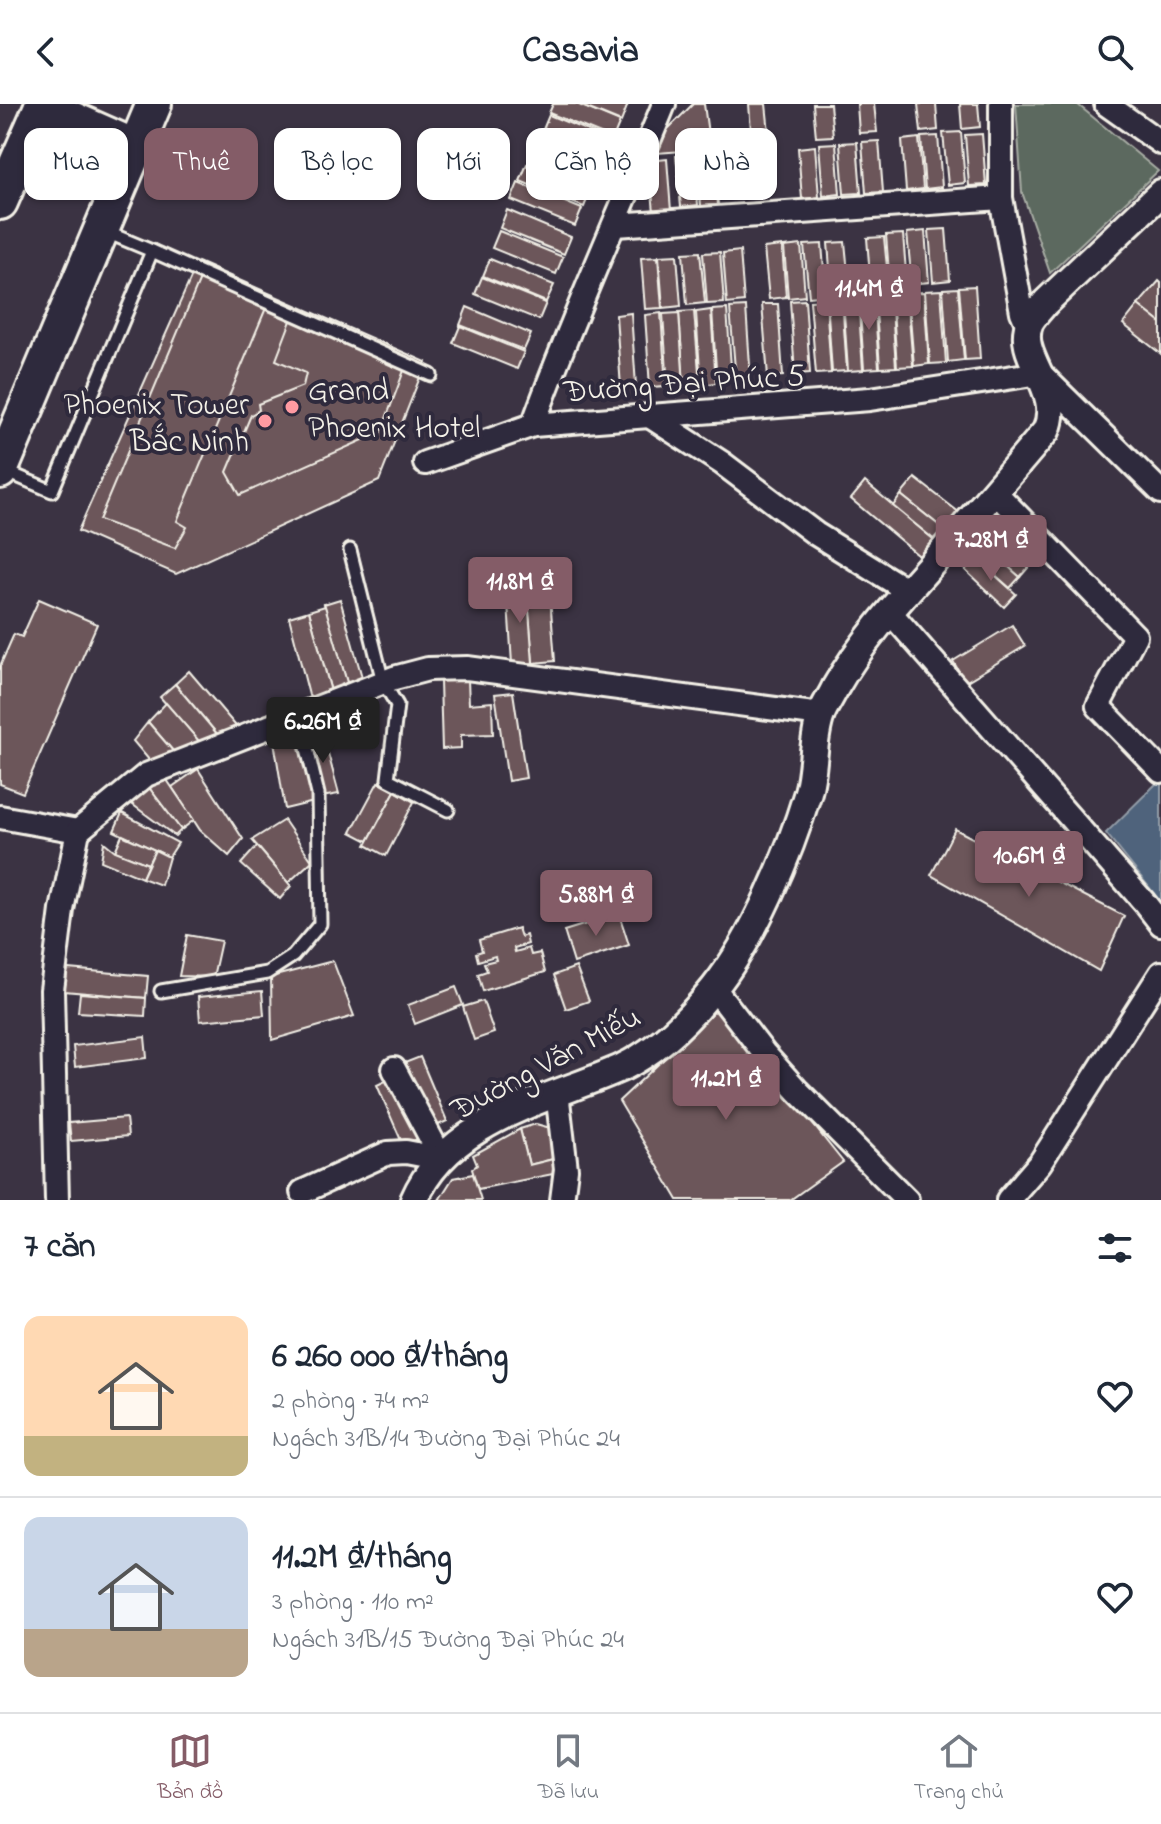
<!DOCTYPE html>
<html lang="vi">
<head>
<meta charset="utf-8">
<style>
	:root { --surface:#fff; --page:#f6f6f7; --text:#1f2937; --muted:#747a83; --line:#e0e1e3; --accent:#845c67 }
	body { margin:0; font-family:"Indie Flower",sans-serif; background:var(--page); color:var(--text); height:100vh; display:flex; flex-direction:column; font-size:30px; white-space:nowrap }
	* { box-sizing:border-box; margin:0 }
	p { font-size:26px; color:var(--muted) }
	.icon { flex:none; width:44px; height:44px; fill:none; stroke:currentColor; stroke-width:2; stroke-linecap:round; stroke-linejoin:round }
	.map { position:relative; height:1096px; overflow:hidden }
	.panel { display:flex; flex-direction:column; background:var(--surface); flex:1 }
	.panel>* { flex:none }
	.banner { position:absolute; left:24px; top:24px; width:1114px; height:72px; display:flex; gap:16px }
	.price { position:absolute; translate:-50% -68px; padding:0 18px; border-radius:8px; background:var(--accent); color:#fff; font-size:26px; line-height:52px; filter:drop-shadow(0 2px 4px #0008) }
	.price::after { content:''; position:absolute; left:50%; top:48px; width:24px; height:18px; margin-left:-12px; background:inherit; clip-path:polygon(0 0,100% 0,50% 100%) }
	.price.selected { background:#222; color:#fff }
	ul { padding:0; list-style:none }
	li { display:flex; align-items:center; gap:24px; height:200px; padding:0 24px }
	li+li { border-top:2px solid var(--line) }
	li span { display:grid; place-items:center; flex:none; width:224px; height:160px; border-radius:16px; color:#555 }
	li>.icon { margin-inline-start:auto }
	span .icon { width:96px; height:96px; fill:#fffc; stroke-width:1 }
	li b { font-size:34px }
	h2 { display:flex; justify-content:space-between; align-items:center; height:96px; padding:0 24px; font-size:34px }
	.tag { padding:0 28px; border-radius:16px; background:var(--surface); box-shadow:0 2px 6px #0004; font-size:28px; line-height:72px }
	.tag.selected { background:var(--accent); color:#fff }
	header { display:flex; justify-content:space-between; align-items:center; height:104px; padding:0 24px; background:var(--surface); font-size:36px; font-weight:800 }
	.tabs { display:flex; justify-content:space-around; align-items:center; height:112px; border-top:2px solid var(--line); background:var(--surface); font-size:22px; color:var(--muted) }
	.tabs a { display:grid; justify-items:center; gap:4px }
	.tabs .selected { color:var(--accent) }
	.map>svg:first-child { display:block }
	.green { fill:#5c695f; stroke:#a8ada4; stroke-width:2 }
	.water { fill:#50647b; stroke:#929ca7; stroke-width:2 }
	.building { fill:#6c565a; stroke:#f4f1e8; stroke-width:2 }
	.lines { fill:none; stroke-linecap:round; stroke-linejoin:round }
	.service-casing { stroke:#f4f1e8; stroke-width:17 }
	.minor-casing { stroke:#f4f1e8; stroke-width:28 }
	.tertiary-casing { stroke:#f4f1e8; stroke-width:32 }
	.primary-casing { stroke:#f4f1e8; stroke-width:40 }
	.service { stroke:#2f2a3d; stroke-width:11 }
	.minor { stroke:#2f2a3d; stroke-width:22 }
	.tertiary { stroke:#2f2a3d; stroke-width:26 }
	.primary { stroke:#2f2a3d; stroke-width:34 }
	.poi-dot { fill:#ff9aa2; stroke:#2f2a3d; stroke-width:3 }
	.labels { text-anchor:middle; stroke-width:8; stroke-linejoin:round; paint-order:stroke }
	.street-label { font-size:32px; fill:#f4f1e8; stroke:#2f2a3d }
	.poi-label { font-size:32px; fill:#f4f1e8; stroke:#2f2a3d; text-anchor:start }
</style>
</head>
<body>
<header><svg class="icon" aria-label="back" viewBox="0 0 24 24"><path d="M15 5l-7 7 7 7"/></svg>Casavia<svg class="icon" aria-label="search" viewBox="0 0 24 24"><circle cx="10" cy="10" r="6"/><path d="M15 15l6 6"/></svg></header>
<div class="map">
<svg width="1161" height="1096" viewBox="0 0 1161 1096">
	<rect width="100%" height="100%" fill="#3b3343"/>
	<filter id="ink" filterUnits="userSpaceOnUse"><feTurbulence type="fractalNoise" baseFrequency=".0125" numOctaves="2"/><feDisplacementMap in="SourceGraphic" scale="16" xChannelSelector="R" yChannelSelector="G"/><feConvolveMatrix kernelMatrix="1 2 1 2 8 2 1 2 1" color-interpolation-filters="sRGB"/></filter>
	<g filter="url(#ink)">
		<path class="green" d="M1016,0H1077L1158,67L1050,169L1022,88Z"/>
		<path class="water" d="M1161,675V798L1106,729Z"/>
		<g class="building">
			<path d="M553,0H577L620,18L613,35L549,9Z"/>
			<path d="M577,0H628L621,18Z"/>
			<path d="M693,0H704L710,45L657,49L662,31Z"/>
			<path d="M749,0H766L770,38L752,40Z"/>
			<path d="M813,0H830L833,32L816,33Z"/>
			<path d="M857,0H874L877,28L859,29Z"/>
			<path d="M918,0H936L938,26L921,28Z"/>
			<path d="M960,0H978L980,23L962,25Z"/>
			<path d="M549,11L613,37L606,54L542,28Z"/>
			<path d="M961,28L965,79L948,81L943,29Z"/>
			<path d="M542,29L606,55L599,72L535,46Z"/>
			<path d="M982,30L986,81L969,82L965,31Z"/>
			<path d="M938,32L942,83L925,85L921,33Z"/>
			<path d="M919,34L923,85L906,87L902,36Z"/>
			<path d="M879,37L883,88L866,89L862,38Z"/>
			<path d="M857,38L861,89L844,90L840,39Z"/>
			<path d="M836,39L840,90L823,92L819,40Z"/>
			<path d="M815,42L819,93L802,95L798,44Z"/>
			<path d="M693,50L698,101L681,103L676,52Z"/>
			<path d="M714,50L718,101L701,102L697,51Z"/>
			<path d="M667,55L671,107L654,108L649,57Z"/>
			<path d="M527,60L591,86L584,103L520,77Z"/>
			<path d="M518,79L582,105L575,122L511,96Z"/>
			<path d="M507,106L571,133L564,150L500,124Z"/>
			<path d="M946,125L950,176L933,178L929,126Z"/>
			<path d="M499,127L563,153L556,170L492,144Z"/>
			<path d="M925,127L929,178L912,180L907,129Z"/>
			<path d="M903,130L907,181L890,182L886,131Z"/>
			<path d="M884,133L889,184L871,185L867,134Z"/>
			<path d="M845,138L850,189L832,190L828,139Z"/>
			<path d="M822,140L826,191L809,193L804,141Z"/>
			<path d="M801,141L805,192L788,194L784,143Z"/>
			<path d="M782,142L786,193L769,195L764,144Z"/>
			<path d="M740,147L744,198L727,200L723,149Z"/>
			<path d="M700,148L705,199L687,201L683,149Z"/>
			<path d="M720,148L724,199L707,200L703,149Z"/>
			<path d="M677,151L681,202L663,204L659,152Z"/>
			<path d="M658,153L662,204L645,205L641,154Z"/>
			<path d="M490,155L554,181L546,198L483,172Z"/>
			<path d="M198,158L426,258L379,377L176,470L78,427Z"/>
			<path d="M482,173L546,199L539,216L475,190Z"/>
			<path d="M200,175L266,204L177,417L187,423L175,444L99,416Z"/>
			<path d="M1159,177L1161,179V219L1138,201Z"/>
			<path d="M975,182L980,255L965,256L959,183Z"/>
			<path d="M958,184L964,256L948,258L943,185Z"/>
			<path d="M941,186L946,259L930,260L925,187Z"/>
			<path d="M924,188L929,260L914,262L908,189Z"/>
			<path d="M891,190L896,263L880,264L875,191Z"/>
			<path d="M907,190L913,262L897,263L892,191Z"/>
			<path d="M874,191L879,264L864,265L859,192Z"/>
			<path d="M858,193L863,266L848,267L843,194Z"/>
			<path d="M842,194L847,267L832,268L827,195Z"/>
			<path d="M805,196L810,269L795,270L790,197Z"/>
			<path d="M826,196L831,269L816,270L810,197Z"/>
			<path d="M762,200H778L783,272L768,273Z"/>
			<path d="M1138,201L1161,219V250L1123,220Z"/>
			<path d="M467,203L531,230L524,246L460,221Z"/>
			<path d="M746,203L751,276L736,277L730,204Z"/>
			<path d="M727,205L732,278L717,279L712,206Z"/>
			<path d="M711,206L716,279L701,281L696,208Z"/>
			<path d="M694,207L700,280L684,281L679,208Z"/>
			<path d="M631,209L636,282L621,284L616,211Z"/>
			<path d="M661,209L666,282L650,283L645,211Z"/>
			<path d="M679,209L684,282L668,283L663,210Z"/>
			<path d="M292,214L406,261L381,328L240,391L227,368L251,311L259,306L258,300L303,282L306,269L276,256Z"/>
			<path d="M460,222L524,248L517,265L453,239Z"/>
			<path d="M915,374L965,413L951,431L901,391Z"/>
			<path d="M865,378L938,439L924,456L851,395Z"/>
			<path d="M901,391L951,431L942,442L893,402Z"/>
			<path d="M989,417L1034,457L1020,473L975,433Z"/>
			<path d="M975,433L1020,473L1010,484L965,444Z"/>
			<path d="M976,454L1016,490L1004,503L965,466Z"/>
			<path d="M549,480L555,557L533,559L527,481Z"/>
			<path d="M527,481L533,559L512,560L507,483Z"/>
			<path d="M39,495L97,520L23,689L0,680V562L14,530L22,533Z"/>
			<path d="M340,495L365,584L350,589L324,500Z"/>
			<path d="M325,502L350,589L333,595L309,507Z"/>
			<path d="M309,507L333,595L312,603L289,513Z"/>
			<path d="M1012,521L1025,542L965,578L953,557Z"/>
			<path d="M189,567L241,628L223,637L175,580Z"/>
			<path d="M468,576L469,600L492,598L493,630L461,631V644L442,645L440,577Z"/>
			<path d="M175,580L223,637L205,644L160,593Z"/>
			<path d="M513,588L526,674L508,677L495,590Z"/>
			<path d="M166,599L205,644L179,654L148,618Z"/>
			<path d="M148,618L179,654L155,663L133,637Z"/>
			<path d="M322,627L339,690L321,693L308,631Z"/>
			<path d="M300,632L314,698L285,705L274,637Z"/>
			<path d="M198,665L243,735L229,752L200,726L172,683Z"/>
			<path d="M163,670L194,716L181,726L147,681Z"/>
			<path d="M378,678L395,687L368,737L351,728Z"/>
			<path d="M147,681L181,726L175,732L125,695Z"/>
			<path d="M395,687L414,698L386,752L366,741Z"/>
			<path d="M122,709L178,739L169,753L114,727Z"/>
			<path d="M284,716L312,757L288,779L252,736Z"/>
			<path d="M955,725L1124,812L1099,867L931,771Z"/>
			<path d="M122,731L155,746L148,760L115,747Z"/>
			<path d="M104,738L115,747L148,760L142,774L101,757Z"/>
			<path d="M257,742L291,782L280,795L241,760Z"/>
			<path d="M155,746L169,753L161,781L142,774Z"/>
			<path d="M619,810L629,841L574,859L564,827Z"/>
			<path d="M518,824L521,833L526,831L528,840L514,844L515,848L529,844L531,851L540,849L545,868L483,887L478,870L487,867L484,859L496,856L495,852L478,857L476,849L482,847L479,836Z"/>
			<path d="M187,831L221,837L213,873L179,872Z"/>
			<path d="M333,857L354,912L272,936L271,873Z"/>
			<path d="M576,863L589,897L566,905L554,871Z"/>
			<path d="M68,865L148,872L146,894L64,887Z"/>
			<path d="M456,883L463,901L415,920L408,901Z"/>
			<path d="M262,887L264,911L200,917L198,893Z"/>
			<path d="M80,889L146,894L145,912L78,908Z"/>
			<path d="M483,897L494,929L474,936L463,903Z"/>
			<path d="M719,903L843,1058L790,1096H678L619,997Z"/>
			<path d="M145,933L147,954L75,963L73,942Z"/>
			<path d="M420,953L447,1017L430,1025L402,960Z"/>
			<path d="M394,973L420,1034L403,1041L377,981Z"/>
			<path d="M126,1014L128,1032L71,1037L69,1019Z"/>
			<path d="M536,1020L554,1025L557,1054L529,1061L520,1025Z"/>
			<path d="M520,1025L529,1061L557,1054L558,1069L478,1085L472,1065L477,1061L473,1051Z"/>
			<path d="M473,1070L481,1096H439L453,1074Z"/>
		</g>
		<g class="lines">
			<g class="service-casing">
				<g id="service">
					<path d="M152,147L431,271"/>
					<path d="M5,367L52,387L152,147L104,127"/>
					<path d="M350,446L383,578L397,601L388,675L448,706"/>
					<path d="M161,887L267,869L293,852L320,820L318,690L299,611"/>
				</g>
			</g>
			<g class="minor-casing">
				<g id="minor">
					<path d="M664,0C621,107 572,213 533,321L870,295L1040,269L1161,388"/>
					<path d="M1001,0V94L1022,208L1029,224"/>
					<path d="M1106,0L1161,39"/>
					<path d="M616,121L1001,94"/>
					<path d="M651,313L722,359L816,430L908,487"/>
					<path d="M425,359L533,321"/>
					<path d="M995,388L1135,532L1098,602L1161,667"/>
					<path d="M889,507L1144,798L1161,820"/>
					<path d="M0,713L78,727"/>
					<path d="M78,727L146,671L394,574L428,565L467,564L821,611"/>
					<path d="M714,884L764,949L798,987L907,1096"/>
					<path d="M394,965L442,1055"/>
					<path d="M557,988L566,1065L562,1096"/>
					<path d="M302,1088L388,1049L406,1048L442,1055"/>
					<path d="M57,1096L52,886L62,806L78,727"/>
					<path d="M1008,1096L1040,1059L1161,869"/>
				</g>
			</g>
			<g class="tertiary-casing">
				<path id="tertiary" d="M414,1096C449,1014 550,996 623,963C658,946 690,914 714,884C754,834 789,751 808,688C815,664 812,635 821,611C824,602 831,593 835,584C860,540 894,502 928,464C968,419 1007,373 1046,327C1065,286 1014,252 1030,218C1034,211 1041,204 1046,198L1161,89"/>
			</g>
			<g class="primary-casing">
				<g id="primary">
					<path d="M42,2L135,43"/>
					<path d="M0,98L43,0"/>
					<path d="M0,367L154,0"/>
				</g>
			</g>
			<use href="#service" class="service"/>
			<use href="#minor" class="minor"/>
			<use href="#tertiary" class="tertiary"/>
			<use href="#primary" class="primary"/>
		</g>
	</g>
	<g class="poi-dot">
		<circle cx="292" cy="303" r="8"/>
		<circle cx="265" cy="317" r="8"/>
	</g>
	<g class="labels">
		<g class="street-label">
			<text transform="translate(684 278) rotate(-4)" y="11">Đường Đại Phúc 5</text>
			<text transform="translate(545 958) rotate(-28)" y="11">Đường Văn Miếu</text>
		</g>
		<g class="poi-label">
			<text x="308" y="296">Grand<tspan x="308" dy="37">Phoenix Hotel</tspan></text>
			<text x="249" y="310" text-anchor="end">Phoenix Tower<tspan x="249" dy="37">Bắc Ninh</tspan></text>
		</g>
	</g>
</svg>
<b class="price" style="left:869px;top:228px">11.4M ₫</b>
<b class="price" style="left:991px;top:479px">7.28M ₫</b>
<b class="price" style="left:520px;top:521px">11.8M ₫</b>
<b class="price selected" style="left:323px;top:661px">6.26M ₫</b>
<b class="price" style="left:1029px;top:795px">10.6M ₫</b>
<b class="price" style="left:596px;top:834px">5.88M ₫</b>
<b class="price" style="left:726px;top:1018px">11.2M ₫</b>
<div class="banner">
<a class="tag">Mua</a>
<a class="tag selected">Thuê</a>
<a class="tag">Bộ lọc</a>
<a class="tag">Mới</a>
<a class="tag">Căn hộ</a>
<a class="tag">Nhà</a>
</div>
</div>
<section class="panel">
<h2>7 căn<svg class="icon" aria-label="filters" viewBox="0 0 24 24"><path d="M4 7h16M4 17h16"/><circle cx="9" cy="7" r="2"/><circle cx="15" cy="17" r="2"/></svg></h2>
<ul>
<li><span style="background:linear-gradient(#ffd9b3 75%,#c2b280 0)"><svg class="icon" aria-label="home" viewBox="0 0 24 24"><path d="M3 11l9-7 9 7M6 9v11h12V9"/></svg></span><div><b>6 260 000 ₫/tháng</b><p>2 phòng · 74 m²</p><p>Ngách 31B/14 Đường Đại Phúc 24</p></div><svg class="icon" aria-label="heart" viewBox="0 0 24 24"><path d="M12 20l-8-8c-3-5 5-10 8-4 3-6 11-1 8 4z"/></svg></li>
<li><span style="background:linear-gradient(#c9d6e8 70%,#b9a48a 0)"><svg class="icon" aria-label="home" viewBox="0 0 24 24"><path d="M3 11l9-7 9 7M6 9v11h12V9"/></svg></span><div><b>11.2M ₫/tháng</b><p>3 phòng · 110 m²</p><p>Ngách 31B/15 Đường Đại Phúc 24</p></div><svg class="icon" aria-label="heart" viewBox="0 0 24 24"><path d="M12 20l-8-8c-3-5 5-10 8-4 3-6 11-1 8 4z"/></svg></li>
</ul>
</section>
<nav class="tabs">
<a class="selected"><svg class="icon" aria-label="map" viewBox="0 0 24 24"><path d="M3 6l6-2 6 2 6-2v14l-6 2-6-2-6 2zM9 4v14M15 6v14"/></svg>Bản đồ</a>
<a><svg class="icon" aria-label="saved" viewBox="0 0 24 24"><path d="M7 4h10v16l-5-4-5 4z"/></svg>Đã lưu</a>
<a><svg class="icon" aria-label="home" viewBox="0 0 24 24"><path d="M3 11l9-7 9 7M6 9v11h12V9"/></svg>Trang chủ</a>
</nav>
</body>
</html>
